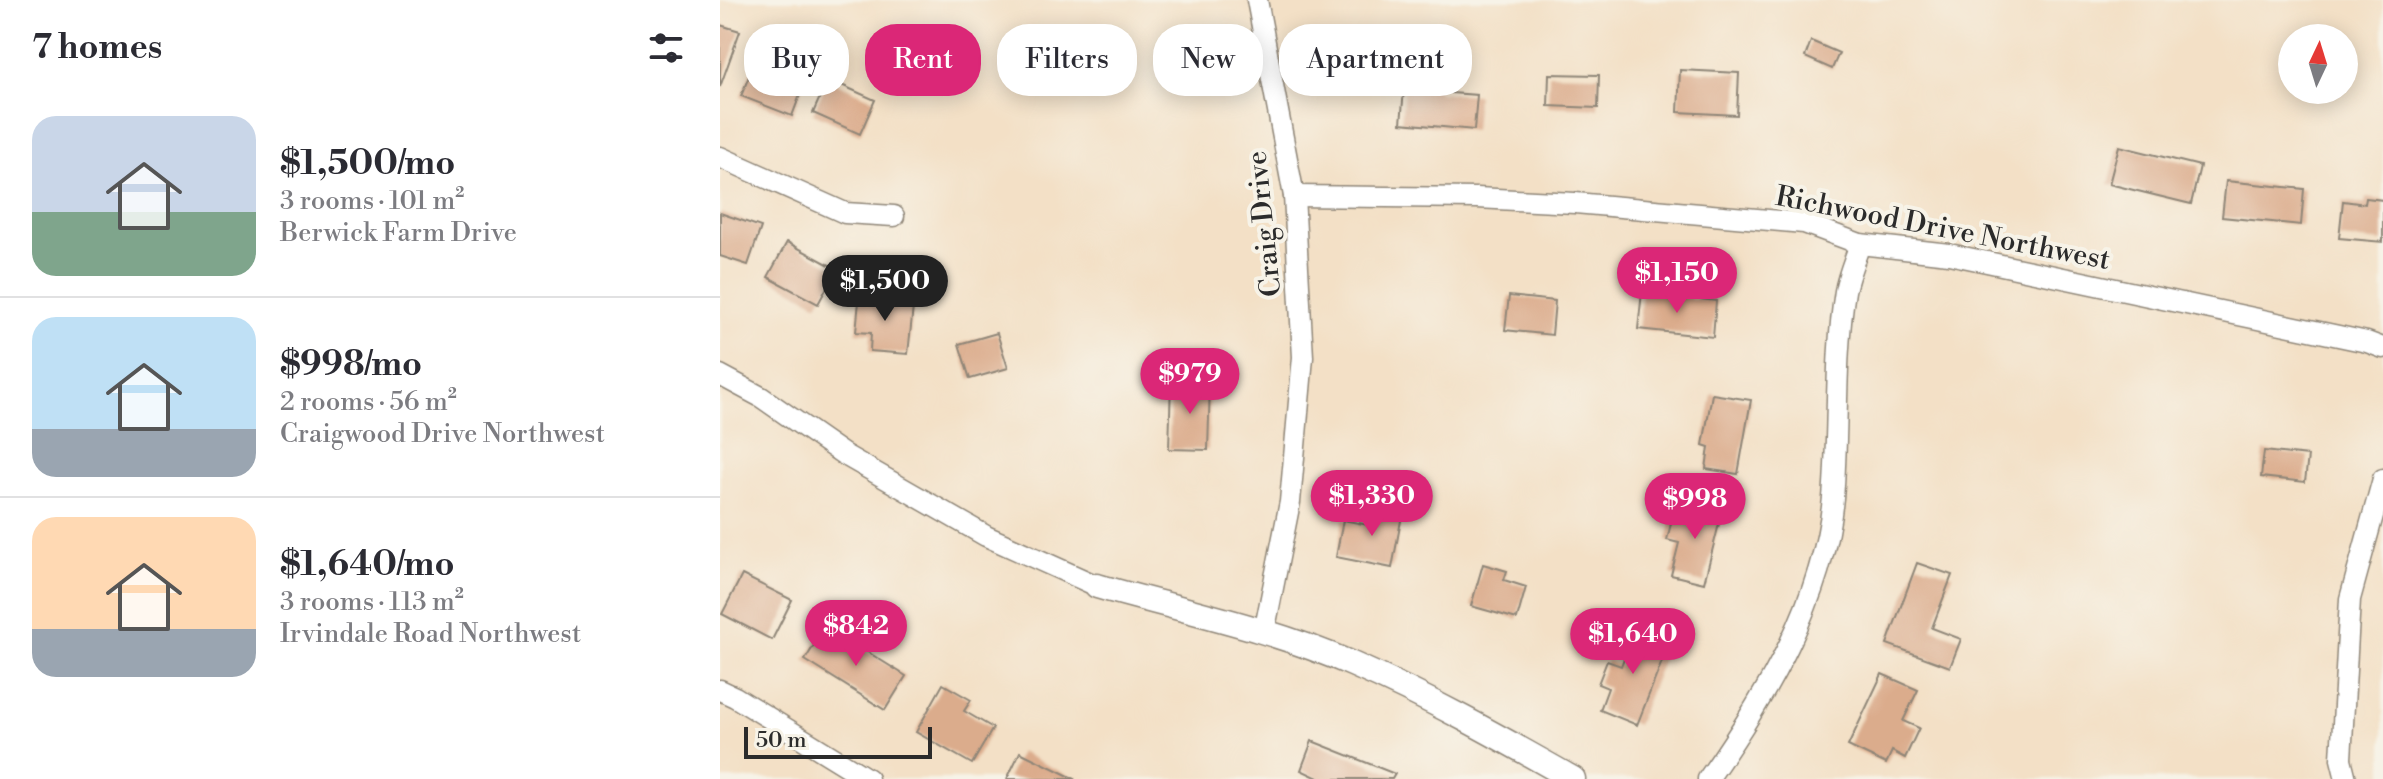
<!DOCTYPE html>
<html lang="en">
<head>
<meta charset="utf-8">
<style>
	:root { --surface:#fff; --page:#f2f2f3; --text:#2b2b33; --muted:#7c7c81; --line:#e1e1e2; --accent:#db2777 }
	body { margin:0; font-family:"Libre Bodoni",serif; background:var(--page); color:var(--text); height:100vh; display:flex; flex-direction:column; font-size:30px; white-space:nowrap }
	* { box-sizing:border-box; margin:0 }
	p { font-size:26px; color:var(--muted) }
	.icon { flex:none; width:44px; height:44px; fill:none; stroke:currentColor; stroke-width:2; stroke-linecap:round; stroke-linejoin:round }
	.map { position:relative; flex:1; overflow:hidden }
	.details { display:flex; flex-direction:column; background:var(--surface); width:720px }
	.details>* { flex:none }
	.hud { position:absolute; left:24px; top:24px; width:760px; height:72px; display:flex; gap:16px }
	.needle { width:52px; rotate:4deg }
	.buttons { position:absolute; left:1558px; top:24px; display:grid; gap:16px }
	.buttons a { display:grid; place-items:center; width:80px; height:80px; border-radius:50%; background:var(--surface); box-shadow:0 4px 20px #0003; font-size:40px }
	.scale { position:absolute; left:24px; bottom:20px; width:188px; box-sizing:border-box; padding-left:8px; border:4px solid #2b2b2b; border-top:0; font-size:22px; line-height:28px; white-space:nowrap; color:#2b2b2b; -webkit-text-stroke:6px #f7f3e8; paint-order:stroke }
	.price { position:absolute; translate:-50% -68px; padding:0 18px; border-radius:28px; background:var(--accent); color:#fff; font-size:26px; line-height:52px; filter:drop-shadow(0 2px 4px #0008) }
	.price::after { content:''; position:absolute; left:50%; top:48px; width:24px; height:18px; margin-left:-12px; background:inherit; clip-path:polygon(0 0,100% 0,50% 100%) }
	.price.selected { background:#222; color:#fff }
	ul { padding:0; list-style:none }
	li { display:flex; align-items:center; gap:24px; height:200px; padding:0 32px }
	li+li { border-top:2px solid var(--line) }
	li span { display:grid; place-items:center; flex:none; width:224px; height:160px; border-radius:24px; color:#555 }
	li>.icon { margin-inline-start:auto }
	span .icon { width:96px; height:96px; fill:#fffc; stroke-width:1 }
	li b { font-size:34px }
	h2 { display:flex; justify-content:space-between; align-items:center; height:96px; padding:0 32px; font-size:34px }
	.chip { padding:0 28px; border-radius:32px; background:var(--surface); box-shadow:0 4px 20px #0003; font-size:28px; line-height:72px }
	.chip.selected { background:var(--accent); color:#fff }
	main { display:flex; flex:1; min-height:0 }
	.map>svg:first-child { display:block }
	.building { fill:#dbac8c }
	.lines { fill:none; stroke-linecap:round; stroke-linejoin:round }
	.minor-casing { stroke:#8f8678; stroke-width:23 }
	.tertiary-casing { stroke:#8f8678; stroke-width:27 }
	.minor { stroke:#fff; stroke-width:20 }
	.tertiary { stroke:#fff; stroke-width:24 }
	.labels { text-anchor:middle; stroke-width:8; stroke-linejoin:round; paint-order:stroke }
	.street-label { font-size:28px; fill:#2b2b2b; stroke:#f7f3e8 }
</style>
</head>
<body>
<main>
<section class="details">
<h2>7 homes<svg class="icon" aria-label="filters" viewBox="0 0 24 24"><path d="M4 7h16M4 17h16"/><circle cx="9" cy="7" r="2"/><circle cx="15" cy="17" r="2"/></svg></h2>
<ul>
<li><span style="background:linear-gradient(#c9d6e8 60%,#7fa58c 0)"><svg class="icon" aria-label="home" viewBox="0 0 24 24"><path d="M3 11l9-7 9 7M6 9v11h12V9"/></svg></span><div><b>$1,500/mo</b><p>3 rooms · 101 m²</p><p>Berwick Farm Drive</p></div></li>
<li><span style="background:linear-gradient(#bfe0f5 70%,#9aa5b1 0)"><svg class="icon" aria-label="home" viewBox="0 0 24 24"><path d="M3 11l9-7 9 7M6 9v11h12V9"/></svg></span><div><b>$998/mo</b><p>2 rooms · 56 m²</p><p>Craigwood Drive Northwest</p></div></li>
<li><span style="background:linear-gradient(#ffd9b3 70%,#9aa5b1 0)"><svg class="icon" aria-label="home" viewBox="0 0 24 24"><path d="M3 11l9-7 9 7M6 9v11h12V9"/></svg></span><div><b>$1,640/mo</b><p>3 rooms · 113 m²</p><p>Irvindale Road Northwest</p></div></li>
</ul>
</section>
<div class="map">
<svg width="1663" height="779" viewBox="0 0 1663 779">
	<rect width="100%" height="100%" fill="#f7f3e8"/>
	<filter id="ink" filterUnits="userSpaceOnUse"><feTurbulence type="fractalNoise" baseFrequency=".0125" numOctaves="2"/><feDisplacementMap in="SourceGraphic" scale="16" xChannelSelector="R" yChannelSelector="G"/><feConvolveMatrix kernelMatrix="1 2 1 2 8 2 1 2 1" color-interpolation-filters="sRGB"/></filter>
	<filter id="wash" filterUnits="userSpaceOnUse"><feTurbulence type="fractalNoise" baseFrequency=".006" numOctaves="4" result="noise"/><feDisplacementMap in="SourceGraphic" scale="32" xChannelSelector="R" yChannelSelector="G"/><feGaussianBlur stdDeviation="1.8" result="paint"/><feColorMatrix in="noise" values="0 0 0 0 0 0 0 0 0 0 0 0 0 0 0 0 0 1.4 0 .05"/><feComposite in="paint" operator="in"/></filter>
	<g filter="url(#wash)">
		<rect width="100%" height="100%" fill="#f3e0c6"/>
		<g id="blocks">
			<g class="building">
				<path d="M0,25L20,31L0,87Z"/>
				<path d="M1091,41L1119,53L1112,69L1085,57Z"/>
				<path d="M687,57L721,60L718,92L757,95L754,130L681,123Z"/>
				<path d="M36,59L86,79L72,116L21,96Z"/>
				<path d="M960,70L1019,73L1017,115L958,112Z"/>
				<path d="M829,74L879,75L878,108L828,106Z"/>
				<path d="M108,79L155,100L140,134L93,113Z"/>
				<path d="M1399,146L1480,166L1471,204L1389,184Z"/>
				<path d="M1506,181L1584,189L1581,225L1502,217Z"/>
				<path d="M1646,198L1663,200V242L1619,238L1623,201L1645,204Z"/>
				<path d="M0,213L41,227L28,265L0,256Z"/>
				<path d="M67,242L117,269L98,304L48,277Z"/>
				<path d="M140,291L169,294L167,304L193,307L188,354L150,351L151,333L136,332Z"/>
				<path d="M922,292L996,301L993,337L918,329Z"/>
				<path d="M789,296L835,301L832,335L785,330Z"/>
				<path d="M277,333L288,368L250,379L239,344Z"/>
				<path d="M451,381L490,382L488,450L449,449Z"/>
				<path d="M992,394L1031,400L1018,474L986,469L989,447L983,445Z"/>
				<path d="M1544,451L1588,456L1585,482L1541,477Z"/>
				<path d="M971,500L1003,508L984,583L951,575L959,543L947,540L952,519L965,523Z"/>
				<path d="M653,503L683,510L672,568L616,557L623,520L648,525Z"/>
				<path d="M1197,563L1232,575L1212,628L1241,639L1230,667L1167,644Z"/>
				<path d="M763,564L787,571L784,580L806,587L797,619L751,606Z"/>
				<path d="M22,575L72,600L52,640L2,614Z"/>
				<path d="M106,626L186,676L165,710L85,660Z"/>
				<path d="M916,627L950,641L917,725L880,710L888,688L878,684L887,661L901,666Z"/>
				<path d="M1162,674L1198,690L1183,721L1199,728L1185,758L1172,751L1166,764L1128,746Z"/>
				<path d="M223,684L251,700L244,711L273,728L252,764L196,732Z"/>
				<path d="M592,741L675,774L672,779H600L581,770Z"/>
				<path d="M300,752L355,779H287Z"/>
			</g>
		</g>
	</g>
	<g filter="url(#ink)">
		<use href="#blocks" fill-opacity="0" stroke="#8f8678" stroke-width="2"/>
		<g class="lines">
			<g class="minor-casing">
				<g id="minor">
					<path d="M537,0L574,196L583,357L570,502L544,633"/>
					<path d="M0,157L125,213L174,216"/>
					<path d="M574,196L757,198L855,203L1084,223L1140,244L1229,254L1647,342L1663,348"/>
					<path d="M0,375L41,397L123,454L266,536L377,586"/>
					<path d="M0,690L15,697L148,779"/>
					<path d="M988,779C1046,696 1103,601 1113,498C1119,429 1114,359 1125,291C1128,275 1135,259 1140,244"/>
					<path d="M1626,779L1621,759L1630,599L1663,479"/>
				</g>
			</g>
			<g class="tertiary-casing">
				<path id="tertiary" d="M377,586C461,610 551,628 632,664C708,697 781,738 853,779"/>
			</g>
			<use href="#minor" class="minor"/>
			<use href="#tertiary" class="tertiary"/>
		</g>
	</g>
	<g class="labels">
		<g class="street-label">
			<text transform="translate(543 224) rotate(-96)" y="10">Craig Drive</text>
			<text transform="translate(1223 227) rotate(11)" y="10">Richwood Drive Northwest</text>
		</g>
	</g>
</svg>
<div class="buttons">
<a><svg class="needle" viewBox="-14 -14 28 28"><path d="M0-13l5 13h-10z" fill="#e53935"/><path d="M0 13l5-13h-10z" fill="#7c7c81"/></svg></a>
</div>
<div class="scale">50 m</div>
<b class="price" style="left:957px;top:315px">$1,150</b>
<b class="price selected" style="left:165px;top:323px">$1,500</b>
<b class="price" style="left:470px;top:416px">$979</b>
<b class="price" style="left:652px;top:538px">$1,330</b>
<b class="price" style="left:975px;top:541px">$998</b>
<b class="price" style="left:136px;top:668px">$842</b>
<b class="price" style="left:913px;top:676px">$1,640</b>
<div class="hud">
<a class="chip">Buy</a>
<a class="chip selected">Rent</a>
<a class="chip">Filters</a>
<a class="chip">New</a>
<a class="chip">Apartment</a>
</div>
</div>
</main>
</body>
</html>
